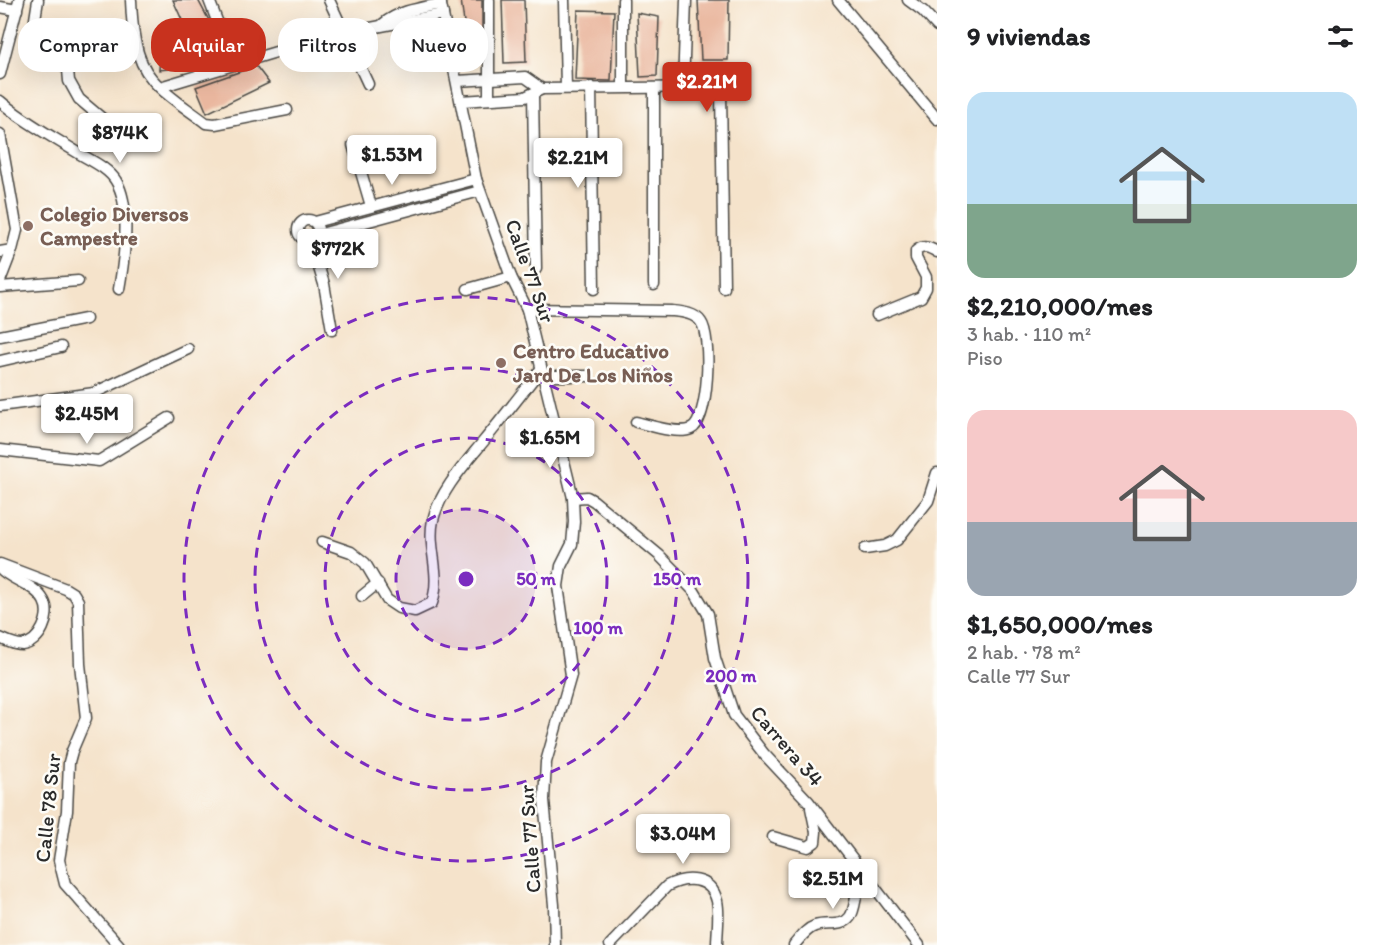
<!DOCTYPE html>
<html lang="es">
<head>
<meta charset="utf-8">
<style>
	:root { --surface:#fff; --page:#f2f2f2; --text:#202124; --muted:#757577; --accent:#c8321e }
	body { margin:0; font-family:Itim,sans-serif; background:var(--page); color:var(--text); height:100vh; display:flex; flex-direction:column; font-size:22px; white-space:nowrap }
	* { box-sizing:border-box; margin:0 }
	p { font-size:20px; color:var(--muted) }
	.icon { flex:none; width:33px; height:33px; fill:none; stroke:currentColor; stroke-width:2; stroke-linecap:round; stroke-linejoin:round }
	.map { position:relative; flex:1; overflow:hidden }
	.drawer { display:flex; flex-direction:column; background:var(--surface); width:450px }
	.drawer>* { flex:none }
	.guide { position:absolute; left:18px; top:18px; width:570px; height:54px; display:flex; gap:12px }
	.price { position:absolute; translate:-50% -51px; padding:0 14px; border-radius:6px; background:#fff; color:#222; font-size:20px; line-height:39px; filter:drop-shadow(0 2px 3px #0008) }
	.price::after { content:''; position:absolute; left:50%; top:36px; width:18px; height:14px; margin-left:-9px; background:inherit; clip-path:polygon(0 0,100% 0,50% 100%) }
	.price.selected { background:var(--accent); color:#fff }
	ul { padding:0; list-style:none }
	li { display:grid; align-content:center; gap:12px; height:318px; padding:0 30px }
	li span { display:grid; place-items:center; height:186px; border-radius:18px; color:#555 }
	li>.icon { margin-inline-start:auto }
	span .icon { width:108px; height:108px; fill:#fffc; stroke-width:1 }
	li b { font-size:26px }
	h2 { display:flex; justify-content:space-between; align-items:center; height:72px; padding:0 30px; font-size:26px }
	.pill { padding:0 21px; border-radius:24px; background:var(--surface); box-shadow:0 6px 24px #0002; font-size:21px; line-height:54px }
	.pill.selected { background:var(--accent); color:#fff }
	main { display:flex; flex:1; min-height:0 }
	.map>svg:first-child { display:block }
	.building { fill:#eab79f }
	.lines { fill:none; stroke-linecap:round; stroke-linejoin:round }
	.minor-casing { stroke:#494743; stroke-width:13 }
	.minor { stroke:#fff; stroke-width:10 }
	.ring { fill:none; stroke:#7b2cbf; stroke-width:3; stroke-dasharray:10 8 }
	.education-dot { fill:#8d6e63; stroke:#fdfcf7; stroke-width:2 }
	.labels { text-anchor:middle; stroke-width:5; stroke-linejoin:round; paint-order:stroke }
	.education-label { font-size:21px; font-weight:bold; fill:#785e54; stroke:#fdfcf7; text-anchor:start }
	.street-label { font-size:21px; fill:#2b2b2b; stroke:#fdfcf7 }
	.centre { fill:#7b2cbf; stroke:#fdfcf7; stroke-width:3 }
	.ring-label { font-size:18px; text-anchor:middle; font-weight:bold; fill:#7b2cbf; stroke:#fdfcf7; stroke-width:5; stroke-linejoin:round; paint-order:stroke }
</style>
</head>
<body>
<main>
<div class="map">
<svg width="937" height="945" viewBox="0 0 937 945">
	<rect width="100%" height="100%" fill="#fdfcf7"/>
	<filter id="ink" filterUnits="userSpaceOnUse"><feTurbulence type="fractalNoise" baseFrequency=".0167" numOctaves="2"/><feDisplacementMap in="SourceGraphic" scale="12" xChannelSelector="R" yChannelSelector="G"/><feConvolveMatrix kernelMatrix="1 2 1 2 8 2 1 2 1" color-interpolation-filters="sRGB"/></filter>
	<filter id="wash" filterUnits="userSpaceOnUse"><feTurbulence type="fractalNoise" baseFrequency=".008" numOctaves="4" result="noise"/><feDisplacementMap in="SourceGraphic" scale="24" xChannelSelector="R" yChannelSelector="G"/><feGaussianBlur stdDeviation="1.35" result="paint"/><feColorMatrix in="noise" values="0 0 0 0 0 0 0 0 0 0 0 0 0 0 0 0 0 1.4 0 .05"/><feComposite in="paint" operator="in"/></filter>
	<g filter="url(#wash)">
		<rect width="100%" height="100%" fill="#f5e3cb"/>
		<g id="blocks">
			<g class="building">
				<path d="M173,0H198L221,43L206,65L159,70L160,56L196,51Z"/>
				<path d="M461,0H482V32H470L465,29Z"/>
				<path d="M502,0H524L526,62L504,63Z"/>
				<path d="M698,0H729L728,60H701Z"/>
				<path d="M578,10L614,11L611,81L575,80Z"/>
				<path d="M637,13L659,17L657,76L640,77Z"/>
				<path d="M256,66L269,83L207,113L196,87Z"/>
			</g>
		</g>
	</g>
	<g filter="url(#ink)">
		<use href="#blocks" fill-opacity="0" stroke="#494743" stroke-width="1.5"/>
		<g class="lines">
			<g class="minor-casing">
				<g id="minor">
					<path d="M38,0L35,19L38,36L68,70L69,81L79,99L124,137"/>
					<path d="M131,0C132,25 134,59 152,79C166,96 188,109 206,123L215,124L287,110"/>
					<path d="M209,0L219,26"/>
					<path d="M329,0L368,84"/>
					<path d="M440,0L476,179L511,277L527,309L573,498L574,522L572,544L561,566L558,586L571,675L546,762L544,800L554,905L555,945"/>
					<path d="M489,0V99"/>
					<path d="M564,0L566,88"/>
					<path d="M623,0V87"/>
					<path d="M838,0L937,119"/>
					<path d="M908,0L923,11L937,26"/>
					<path d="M0,7L17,10"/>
					<path d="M383,24C400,10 421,8 441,4"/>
					<path d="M345,33L443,14"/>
					<path d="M0,74L19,0"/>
					<path d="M457,81L525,77L542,89"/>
					<path d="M160,87L276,52"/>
					<path d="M591,87L594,289"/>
					<path d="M683,87L686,0"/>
					<path d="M654,88V285"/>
					<path d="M533,94L536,269"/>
					<path d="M0,101C24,122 53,137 80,154C92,161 109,169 116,181C132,207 124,261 119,289"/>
					<path d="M461,101L525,97L542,89L718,87L721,92L724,288"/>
					<path d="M0,134L17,230L12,250L0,281"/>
					<path d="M353,145L371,206"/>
					<circle cx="308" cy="230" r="10"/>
					<path d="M315,222L476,179"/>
					<path d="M317,235L480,191"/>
					<path d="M310,239L324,284L332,330"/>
					<path d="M0,252L12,250"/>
					<path d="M0,287L78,281"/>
					<path d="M468,289L511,277"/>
					<path d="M527,309L672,311C682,312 695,313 701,322C712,337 709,421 691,429C678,435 649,425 636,422"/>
					<path d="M877,315L921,297L926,288V277L916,258V251C923,245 929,247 937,252"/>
					<path d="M0,336L86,319"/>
					<path d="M0,361L61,347"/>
					<path d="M543,376H588"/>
					<path d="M0,406L94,393L188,349"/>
					<path d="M0,450L99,461L169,418"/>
					<path d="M573,498L587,497L594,501L659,555L694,591L708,614L715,658L734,715L764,754L809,802L919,945"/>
					<path d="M322,542L351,552L365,563L387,600L399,608L415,611L432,603C442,573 427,548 433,520C440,491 465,464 483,442C503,418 522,393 541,369"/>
					<path d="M865,549L885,546L897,540L928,501L937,473"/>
					<path d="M0,564L66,589L74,594L78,601L80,664L86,718L72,751L69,762L67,811L59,860L65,884L119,945"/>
					<path d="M0,568C12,581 35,584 44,601C52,616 40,643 22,645C14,645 7,641 0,638"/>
					<path d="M362,596L378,583"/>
					<path d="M773,837L808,847L815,842L816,832L811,808"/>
					<path d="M610,945L667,886C686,876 711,876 717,901C720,915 717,931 717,945"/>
					<path d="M794,945C800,938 806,929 815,926C827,922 842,928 850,917C855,910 855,897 858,889L871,883"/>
				</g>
			</g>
			<use href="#minor" class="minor"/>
		</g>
	</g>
	<circle cx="466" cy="579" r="70" fill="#7b2cbf" fill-opacity=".12"/>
	<g class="ring">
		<circle cx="466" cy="579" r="70"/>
		<circle cx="466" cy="579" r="141"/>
		<circle cx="466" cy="579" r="211"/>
		<circle cx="466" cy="579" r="282"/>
	</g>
	<g class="education-dot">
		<circle cx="28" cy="226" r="6"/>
		<circle cx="501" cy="363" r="6"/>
	</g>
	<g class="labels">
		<g class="education-label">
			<text x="40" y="221">Colegio Diversos<tspan x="40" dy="24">Campestre</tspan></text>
			<text x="513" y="358">Centro Educativo<tspan x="513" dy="24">Jard De Los Niños</tspan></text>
		</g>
		<g class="street-label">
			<text transform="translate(530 271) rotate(70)" y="7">Calle 77 Sur</text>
			<text transform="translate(787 746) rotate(49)" y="7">Carrera 34</text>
			<text transform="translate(48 808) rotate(-84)" y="7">Calle 78 Sur</text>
			<text transform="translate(530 839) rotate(-94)" y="7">Calle 77 Sur</text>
		</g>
	</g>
	<circle cx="466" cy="579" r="9" class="centre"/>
	<g class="ring-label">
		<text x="536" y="585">50 m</text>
		<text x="677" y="585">150 m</text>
		<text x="598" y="634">100 m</text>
		<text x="731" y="682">200 m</text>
	</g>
</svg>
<b class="price selected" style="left:707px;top:113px">$2.21M</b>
<b class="price" style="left:120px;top:164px">$874K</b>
<b class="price" style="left:392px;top:186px">$1.53M</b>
<b class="price" style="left:578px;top:189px">$2.21M</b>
<b class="price" style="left:338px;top:280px">$772K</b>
<b class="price" style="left:87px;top:445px">$2.45M</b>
<b class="price" style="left:550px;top:469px">$1.65M</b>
<b class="price" style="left:683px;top:865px">$3.04M</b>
<b class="price" style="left:833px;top:910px">$2.51M</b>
<div class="guide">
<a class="pill">Comprar</a>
<a class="pill selected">Alquilar</a>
<a class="pill">Filtros</a>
<a class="pill">Nuevo</a>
</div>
</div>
<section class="drawer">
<h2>9 viviendas<svg class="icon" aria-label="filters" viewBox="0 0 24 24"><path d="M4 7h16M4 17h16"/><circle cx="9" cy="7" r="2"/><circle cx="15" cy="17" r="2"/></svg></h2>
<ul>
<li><span style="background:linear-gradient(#bfe0f5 60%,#7fa58c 0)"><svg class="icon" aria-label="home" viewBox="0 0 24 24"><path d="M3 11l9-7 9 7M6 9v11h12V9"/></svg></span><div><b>$2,210,000/mes</b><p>3 hab. · 110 m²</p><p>Piso</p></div></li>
<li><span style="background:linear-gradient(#f6c9c9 60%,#9aa5b1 0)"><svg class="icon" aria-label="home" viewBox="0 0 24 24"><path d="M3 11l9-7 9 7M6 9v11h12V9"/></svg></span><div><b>$1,650,000/mes</b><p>2 hab. · 78 m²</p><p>Calle 77 Sur</p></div></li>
</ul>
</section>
</main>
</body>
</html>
